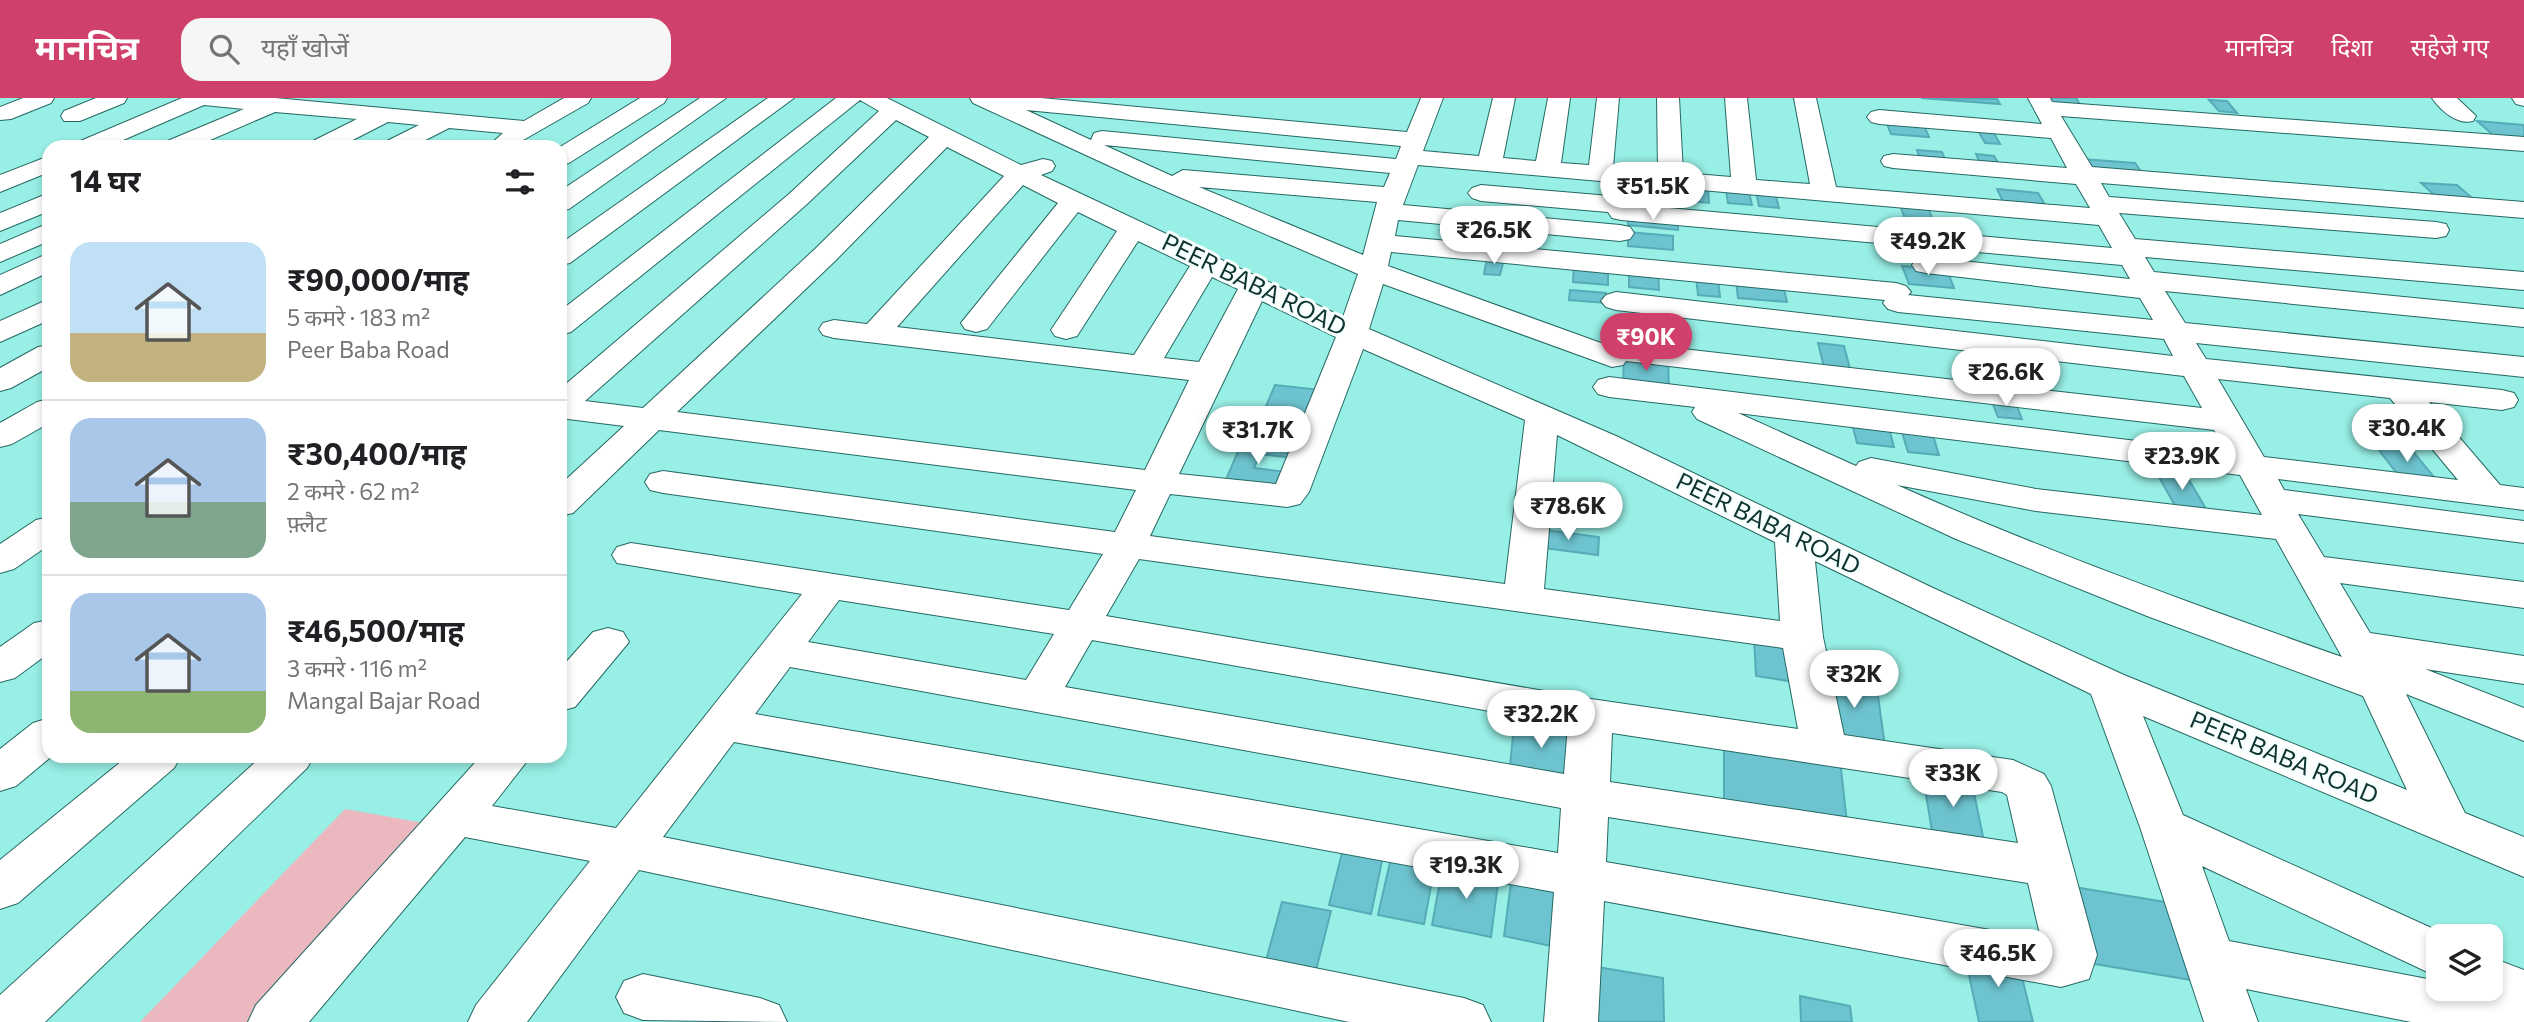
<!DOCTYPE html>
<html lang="hi">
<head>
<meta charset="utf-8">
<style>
	:root { --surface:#fff; --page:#f6f6f6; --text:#202124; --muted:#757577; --line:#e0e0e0; --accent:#cf406a }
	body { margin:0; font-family:Commissioner,"Noto Sans Devanagari",sans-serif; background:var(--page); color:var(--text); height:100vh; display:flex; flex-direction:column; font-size:26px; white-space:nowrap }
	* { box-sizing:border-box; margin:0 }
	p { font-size:23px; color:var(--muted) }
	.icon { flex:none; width:38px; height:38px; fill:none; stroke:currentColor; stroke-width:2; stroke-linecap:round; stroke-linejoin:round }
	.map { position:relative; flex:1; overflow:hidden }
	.drawer { position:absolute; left:42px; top:42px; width:525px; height:623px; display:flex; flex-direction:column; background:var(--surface); border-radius:21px; box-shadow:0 4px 10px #0003 }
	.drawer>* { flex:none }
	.tools { position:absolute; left:2426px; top:826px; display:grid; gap:14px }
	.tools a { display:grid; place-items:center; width:77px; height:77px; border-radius:14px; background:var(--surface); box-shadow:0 4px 10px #0003; font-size:35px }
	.price { position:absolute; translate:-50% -60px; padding:0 16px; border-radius:24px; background:#fff; color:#222; font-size:23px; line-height:46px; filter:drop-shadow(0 2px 4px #0008) }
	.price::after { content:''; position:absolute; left:50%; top:42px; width:21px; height:16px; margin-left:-10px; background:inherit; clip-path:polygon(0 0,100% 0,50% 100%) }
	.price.selected { background:var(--accent); color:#fff }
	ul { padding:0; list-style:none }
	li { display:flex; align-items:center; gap:21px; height:175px; padding:0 28px }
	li+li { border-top:2px solid var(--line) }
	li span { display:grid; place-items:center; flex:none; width:196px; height:140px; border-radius:21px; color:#555 }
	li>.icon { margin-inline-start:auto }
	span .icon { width:84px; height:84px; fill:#fffc; stroke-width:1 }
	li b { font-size:30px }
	h2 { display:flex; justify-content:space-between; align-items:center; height:84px; padding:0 28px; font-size:30px }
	header { display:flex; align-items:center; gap:42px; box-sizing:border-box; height:98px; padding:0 35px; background:var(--accent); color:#fff }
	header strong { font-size:33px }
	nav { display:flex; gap:38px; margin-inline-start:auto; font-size:24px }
	.search { width:490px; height:63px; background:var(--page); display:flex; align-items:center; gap:18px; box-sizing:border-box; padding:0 24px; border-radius:21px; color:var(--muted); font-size:26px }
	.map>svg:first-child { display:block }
	.green { fill:#ecb8c0 }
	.building { fill:#6dc3cf; stroke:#55acb7; stroke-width:2 }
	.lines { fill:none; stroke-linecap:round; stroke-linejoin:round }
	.minor-casing { stroke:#256963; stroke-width:2 }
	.minor { fill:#fff; fill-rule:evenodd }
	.labels { text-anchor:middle; stroke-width:6; stroke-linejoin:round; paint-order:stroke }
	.street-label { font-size:24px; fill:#0e3431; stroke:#f7fffe }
</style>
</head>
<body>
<header>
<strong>मानचित्र</strong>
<div class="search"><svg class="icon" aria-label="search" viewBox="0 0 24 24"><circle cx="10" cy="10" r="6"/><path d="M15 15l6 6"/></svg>यहाँ खोजें</div>
<nav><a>मानचित्र</a><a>दिशा</a><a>सहेजे गए</a></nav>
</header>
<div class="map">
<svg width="2524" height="924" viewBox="0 0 2524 924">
	<rect width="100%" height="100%" fill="#98efe5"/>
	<path class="green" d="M345,711L435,727L257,924H140Z"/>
	<g class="building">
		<path d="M1921,0L1997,1L2000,6Z"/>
		<path d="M2049,0H2076L2083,11L2053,9Z"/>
		<path d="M2209,2L2227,3L2237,15L2219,13Z"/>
		<path d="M1885,21L1922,23L1929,39L1891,36Z"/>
		<path d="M2477,23L2524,27V44L2500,43Z"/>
		<path d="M1976,29L1991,30L2000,46L1985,45Z"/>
		<path d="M1917,52L1942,54L1947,66L1921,63Z"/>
		<path d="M1976,56L1994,58L2001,70L1982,69Z"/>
		<path d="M2082,61L2135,65L2145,79L2091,75Z"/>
		<path d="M2421,85L2457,87L2479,106L2442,104Z"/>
		<path d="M1680,88L1708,90L1709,105L1681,102Z"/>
		<path d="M1997,91L2038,95L2049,113L2006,110Z"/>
		<path d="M1726,92L1749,94L1752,107L1728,105Z"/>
		<path d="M1756,94L1775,95L1779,110L1759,108Z"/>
		<path d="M1899,104L1927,106L1933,123L1905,121Z"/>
		<path d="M1628,116L1678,120V132L1628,127Z"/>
		<path d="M1442,121L1470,123L1468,134L1440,132Z"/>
		<path d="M1628,134L1673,138V152L1628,148Z"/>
		<path d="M1451,135L1481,137L1479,152L1448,150Z"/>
		<path d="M1487,160L1504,161L1500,177L1484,176Z"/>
		<path d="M1574,168L1608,171V187L1573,184Z"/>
		<path d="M1902,168L1947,172L1954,190L1909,186Z"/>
		<path d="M1629,173L1658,176L1659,192L1629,189Z"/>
		<path d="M1696,179L1718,181L1720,199L1698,197Z"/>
		<path d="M1736,183L1783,187L1787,204L1738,200Z"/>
		<path d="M1570,192L1606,195V205L1569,202Z"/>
		<path d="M1818,245L1844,248L1850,271L1824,269Z"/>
		<path d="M1624,256L1668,261L1669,293L1623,288Z"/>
		<path d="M1275,287L1321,292L1309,326L1261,320Z"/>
		<path d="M1990,299L2014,301L2022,321L1998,319Z"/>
		<path d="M1852,326L1889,330L1894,349L1857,345Z"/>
		<path d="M1901,331L1932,334L1939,357L1908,354Z"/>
		<path d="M1242,344L1297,351L1293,360L1260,356L1254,370L1287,374L1281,391L1225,384Z"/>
		<path d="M2375,347L2410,350L2439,385L2402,382Z"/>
		<path d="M2156,374L2186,377L2208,414L2177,411Z"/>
		<path d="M1538,431L1599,439L1598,457L1536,449Z"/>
		<path d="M1754,540L1792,545L1795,584L1756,578Z"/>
		<path d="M1824,577L1876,584L1885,648L1831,639Z"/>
		<path d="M1515,617L1572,625L1569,687L1509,678Z"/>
		<path d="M1724,643L1840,662L1847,725L1724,704Z"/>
		<path d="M1922,673L1971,681L1985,748L1933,739Z"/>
		<path d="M1343,751L1383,758L1371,816L1329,807Z"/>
		<path d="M1391,760L1435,767L1424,826L1378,817Z"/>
		<path d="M1443,767L1499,777L1491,839L1432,827Z"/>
		<path d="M1512,777L1562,786L1556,849L1504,838Z"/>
		<path d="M2074,789L2177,806L2203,884L2095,866Z"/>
		<path d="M1282,804L1331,813L1315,876L1265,866Z"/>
		<path d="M1964,854L2018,863L2033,924H1979Z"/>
		<path d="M1592,868L1663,880L1664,924H1590Z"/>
		<path d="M1800,898L1850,908L1852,924H1801Z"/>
	</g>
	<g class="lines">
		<g class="minor-casing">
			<g id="minor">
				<path d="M23,0H54L51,5L11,21L0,22V9Z"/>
				<path d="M96,0H127L124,5L80,23H64L61,18L64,13Z"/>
				<path d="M182,0H275L524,23L564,0H591L588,5L511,49L498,48L494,43L503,35L449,30L412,49H382L385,44L419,27L388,24L339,49H308L311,44L357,21L275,14L194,49H162L165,44L244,11L204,7L107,49H75L78,44Z"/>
				<path d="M640,0H667L664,5L569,65L560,67V49Z"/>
				<path d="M700,0H726L569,111L560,113V93Z"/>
				<path d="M768,0H794L570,165L560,167V146Z"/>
				<path d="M836,0H887L1021,67L1043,61L1052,63L1055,68L1052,73L1041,77L1343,219L1358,176L1140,82L973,5L970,0H1041L1407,34L1421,0H1443L1423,53L1479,58L1493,0H1515L1503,60L1536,63L1548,0H1570L1561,65L1589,67L1597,0H1619L1613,69L1658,73L1657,0H1679L1683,75L1731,79L1725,0H1747L1756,82L1810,86L1794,0H1816L1836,89L2090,110L2076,86L1893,70L1884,68L1881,63L1884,58L1893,56L2067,70L2051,40L1879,26L1871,24L1867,19L1871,14L1879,12L2042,26L2028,0H2050L2052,4L2524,39V53L2061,18L2092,69L2524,104V120L2101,85L2109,99L2436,124L2446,126L2449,132L2446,138L2436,140L2119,115L2135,141L2524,174V192L2145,159L2154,174L2524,211V229L2165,193L2185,225L2524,259V279L2196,245L2206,261L2502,292L2514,295L2518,302L2514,309L2502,312L2429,304L2500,387L2524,390V412L2278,381L2284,392L2524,423V445L2298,416L2324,459L2524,484V510L2340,485L2370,535L2524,558V586L2425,571L2524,610V643L2406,596L2465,715L2524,739V779L2143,618L2183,717L2449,838H2438V879L2202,768L2229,843L2438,883V891H2490V859L2524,872V924H2411L2246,891L2258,924H2204L2140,729L2091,596L1815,463L1823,539L1844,637L2013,662L2044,676L2051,688L2097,857L2089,881L2061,889L1604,803L1598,924H1544L1554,794L734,644L663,739L1464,900L1483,907L1491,924H1349L639,772L527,924H468L476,907L590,763L465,739L309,924H248L256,907L481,658H531L492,708L616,730L802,496L617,465L612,457L617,449L631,445L1069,512L1103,456L663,395L650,392L645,384L650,376L663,373L1115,434L1136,392L659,332L573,415L560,418V387L624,328L560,320V291L789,96L879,13L860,2L571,234L560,237V213ZM1026,12L1401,48L1396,61L1102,33L1094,35L1091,42ZM896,22L929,39L815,151L643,310L585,303L807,106ZM1104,47L1390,75L1384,89L1183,72L1172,78ZM947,49L1004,78L867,226L834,222L823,225L819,231L823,237L834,240L1189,282L1145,372L677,314L835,163ZM1418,67L2099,127L2112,150L1635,107L1631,101L1622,99L1481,87L1472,90L1468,95L1472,100L1481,103L1608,114L1612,120L1621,122L2122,167L2130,181L1926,159L1916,161L1912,167L1916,173L1926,175L2140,200L2153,222L1908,197L1911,194L1906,188L1896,185L1395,138L1398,122L1620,143L1630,141L1634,135L1630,129L1620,127L1403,107ZM1023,87L1058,105L961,225L965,231L976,234L987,231L1078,114L1117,133L1051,232L1055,238L1066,241L1077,238L1138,143L1190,168L1134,257L897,229ZM1199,89L1377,104L1363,157ZM1391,154L1885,202L1883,205L1888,211L1898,214L2164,241L2173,258L1616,194L1606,197L1601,203L1606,209L1616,212L2184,278L2202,310L1612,243L1601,245L1388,168ZM1212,179L1238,191L1199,264L1164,260ZM1383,186L1612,269L1623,267L1626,263L2214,332L2227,354L1609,279L1598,282L1593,289L1598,296L1609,299L1695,309L1692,314L1697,321L1956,441L2147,518L2363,598L2407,692L2124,577L1933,490L1616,338L1369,231ZM1262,203L1336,239L1276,386L1179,376ZM1363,251L1525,322L1505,486L1150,438L1170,396L1287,409L1300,406L1309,394ZM2218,281L2390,300L2458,382L2264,359ZM1738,315L2240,377L2262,417L2036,391L1871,360L1859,364L1856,368ZM1557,337L1775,444L1780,523L1544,491ZM1897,387L2036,413L2276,441L2342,559C2192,506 2042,452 1897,387ZM1139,461L1783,550L1798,631L1591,601L1106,518ZM839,502L1054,536L1026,582L808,544ZM1092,542L1568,627L1564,676L1065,589ZM790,569L1561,710L1558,755L755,616ZM1612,635L2002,694L2007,697L2018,745L1610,684ZM1608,719L2028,785L2041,841L1606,764Z"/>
				<path d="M2432,0H2457L2476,18L2473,23C2457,27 2441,13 2432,0Z"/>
				<path d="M2512,0H2524V8L2516,6Z"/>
				<path d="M49,58V74L0,94V77Z"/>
				<path d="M49,95V113L0,133V115Z"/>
				<path d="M49,125V143L0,164V146Z"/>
				<path d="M49,155V174L0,197V177Z"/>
				<path d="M49,201V222L0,244V223Z"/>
				<path d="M49,247V269L11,290L0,293V270L38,249Z"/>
				<path d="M49,301V325L12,346L0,349V325L37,304Z"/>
				<path d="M49,419V447L14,471L0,475V446L36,422Z"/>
				<path d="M49,522V555L15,580L0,584V549L34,525Z"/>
				<path d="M608,530L623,534L629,544L575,609L560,613V571L593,534Z"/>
				<path d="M49,620V658H52L16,688L0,693V651L33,625Z"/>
				<path d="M128,658H181L174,670L18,805L0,811V762Z"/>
				<path d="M262,658H314L307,670L45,924H0V897Z"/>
				<path d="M643,876L760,900L779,907L787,924L643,922L624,915L616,899L624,883Z"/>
			</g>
		</g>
		<use href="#minor" class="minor"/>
	</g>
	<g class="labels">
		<g class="street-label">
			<text transform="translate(1254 187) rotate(26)" y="8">PEER BABA ROAD</text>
			<text transform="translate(1768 426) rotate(26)" y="8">PEER BABA ROAD</text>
			<text transform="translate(2284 660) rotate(23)" y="8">PEER BABA ROAD</text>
		</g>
	</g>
</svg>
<div class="tools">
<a><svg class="icon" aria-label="layers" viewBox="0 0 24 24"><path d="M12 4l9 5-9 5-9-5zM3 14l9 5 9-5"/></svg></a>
</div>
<b class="price" style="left:1653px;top:124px">₹51.5K</b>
<b class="price" style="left:1494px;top:168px">₹26.5K</b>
<b class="price" style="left:1928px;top:179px">₹49.2K</b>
<b class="price selected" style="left:1646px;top:275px">₹90K</b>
<b class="price" style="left:2006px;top:310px">₹26.6K</b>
<b class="price" style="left:2407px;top:366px">₹30.4K</b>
<b class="price" style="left:1258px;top:368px">₹31.7K</b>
<b class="price" style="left:2182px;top:394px">₹23.9K</b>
<b class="price" style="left:1568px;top:444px">₹78.6K</b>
<b class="price" style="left:1854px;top:612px">₹32K</b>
<b class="price" style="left:1541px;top:652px">₹32.2K</b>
<b class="price" style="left:1953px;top:711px">₹33K</b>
<b class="price" style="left:1466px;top:803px">₹19.3K</b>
<b class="price" style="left:1998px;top:891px">₹46.5K</b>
<section class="drawer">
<h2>14 घर<svg class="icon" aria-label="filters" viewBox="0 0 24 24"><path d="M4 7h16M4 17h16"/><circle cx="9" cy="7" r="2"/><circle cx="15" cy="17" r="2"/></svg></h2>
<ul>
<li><span style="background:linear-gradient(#bfe0f5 65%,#c2b280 0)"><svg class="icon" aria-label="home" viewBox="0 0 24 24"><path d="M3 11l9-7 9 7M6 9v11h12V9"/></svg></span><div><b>₹90,000/माह</b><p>5 कमरे · 183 m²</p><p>Peer Baba Road</p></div></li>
<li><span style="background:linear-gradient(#a9c7e8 60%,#7fa58c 0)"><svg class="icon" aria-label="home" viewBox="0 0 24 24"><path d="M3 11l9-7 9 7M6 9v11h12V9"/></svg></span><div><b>₹30,400/माह</b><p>2 कमरे · 62 m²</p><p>फ़्लैट</p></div></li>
<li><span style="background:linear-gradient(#a9c7e8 70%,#8fb573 0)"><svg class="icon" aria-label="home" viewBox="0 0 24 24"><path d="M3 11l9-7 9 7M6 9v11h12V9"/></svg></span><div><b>₹46,500/माह</b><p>3 कमरे · 116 m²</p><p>Mangal Bajar Road</p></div></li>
</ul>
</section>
</div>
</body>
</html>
